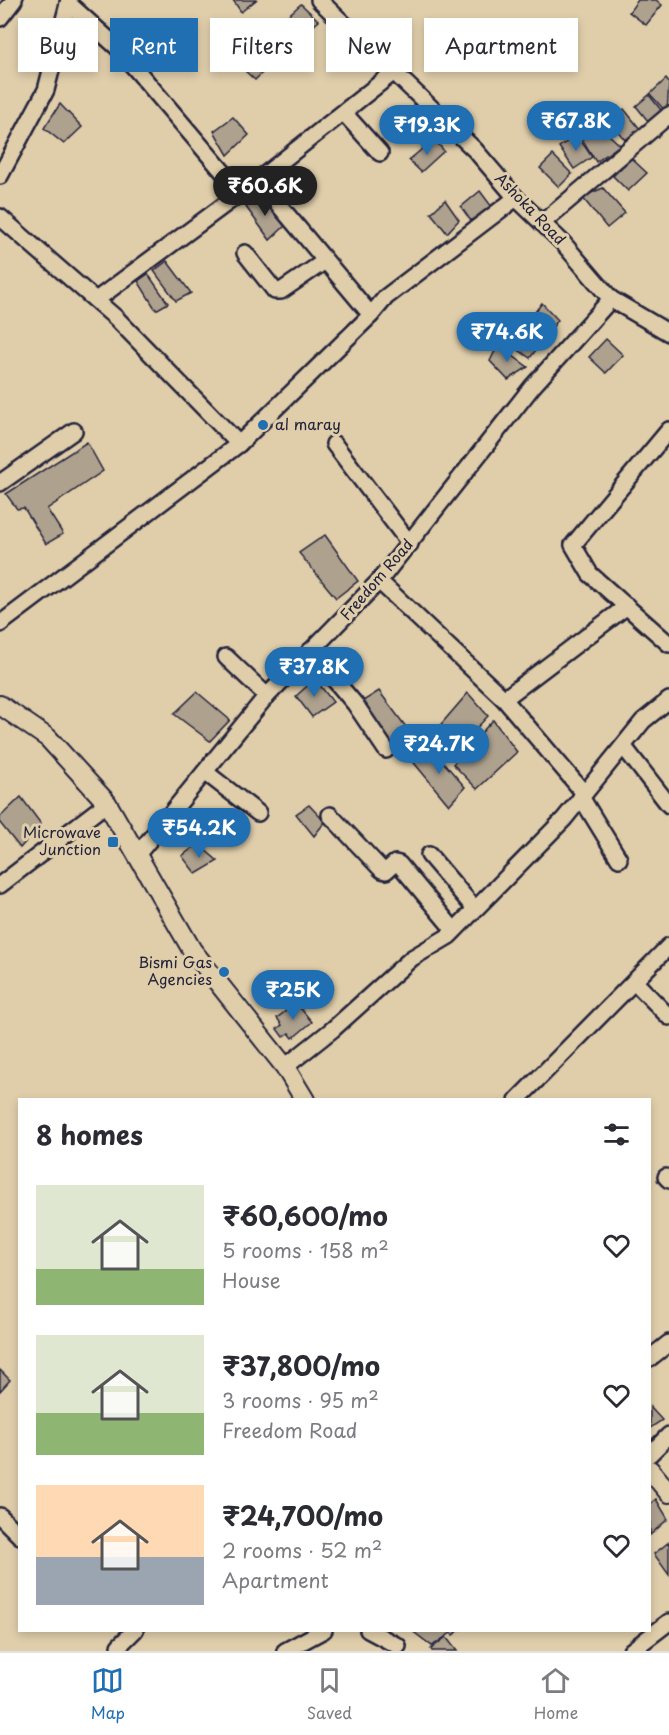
<!DOCTYPE html>
<html lang="en">
<head>
<meta charset="utf-8">
<style>
	:root { --surface:#fff; --page:#f2f2f3; --text:#2b2b33; --muted:#7c7c81; --line:#e1e1e2; --accent:#1f6fb2 }
	body { margin:0; font-family:"Playpen Sans",sans-serif; background:var(--page); color:var(--text); height:100vh; display:flex; flex-direction:column; font-size:22px; white-space:nowrap }
	* { box-sizing:border-box; margin:0 }
	p { font-size:20px; color:var(--muted) }
	.icon { flex:none; width:33px; height:33px; fill:none; stroke:currentColor; stroke-width:2; stroke-linecap:round; stroke-linejoin:round }
	.map { position:relative; flex:1; overflow:hidden }
	.sheet { position:absolute; left:18px; top:1098px; width:633px; height:534px; display:flex; flex-direction:column; background:var(--surface); border-radius:0px; box-shadow:0 3px 9px #0003 }
	.sheet>* { flex:none }
	.hud { position:absolute; left:18px; top:18px; width:633px; height:54px; display:flex; gap:12px }
	.price { position:absolute; translate:-50% -51px; padding:0 14px; border-radius:21px; background:var(--accent); color:#fff; font-size:20px; line-height:39px; filter:drop-shadow(0 2px 3px #0008) }
	.price::after { content:''; position:absolute; left:50%; top:36px; width:18px; height:14px; margin-left:-9px; background:inherit; clip-path:polygon(0 0,100% 0,50% 100%) }
	.price.current { background:#222; color:#fff }
	ul { padding:0; list-style:none }
	li { display:flex; align-items:center; gap:18px; height:150px; padding:0 18px }
	li span { display:grid; place-items:center; flex:none; width:168px; height:120px; border-radius:0px; color:#555 }
	li>.icon { margin-inline-start:auto }
	span .icon { width:72px; height:72px; fill:#fffc; stroke-width:1 }
	li b { font-size:26px }
	h2 { display:flex; justify-content:space-between; align-items:center; height:72px; padding:0 18px; font-size:26px }
	.pill { padding:0 21px; border-radius:0px; background:var(--surface); box-shadow:0 3px 9px #0003; font-size:21px; line-height:54px }
	.pill.current { background:var(--accent); color:#fff }
	.tabs { display:flex; justify-content:space-around; align-items:center; height:84px; border-top:2px solid var(--line); background:var(--surface); font-size:16px; color:var(--muted) }
	.tabs a { display:grid; justify-items:center; gap:3px }
	.tabs .current { color:var(--accent) }
	.map>svg:first-child { display:block }
	.building { fill:#aea18e; stroke:#22223b; stroke-width:1.5 }
	.lines { fill:none; stroke-linecap:round; stroke-linejoin:round }
	.minor-casing { stroke:#22223b; stroke-width:20 }
	.tertiary-casing { stroke:#22223b; stroke-width:22 }
	.minor { stroke:#e0ceab; stroke-width:15 }
	.tertiary { stroke:#e0ceab; stroke-width:18 }
	.poi-dot { fill:#1f6fb2; stroke:#e0ceab; stroke-width:2 }
	.labels { text-anchor:middle; stroke-width:6; stroke-linejoin:round; paint-order:stroke }
	.street-label { font-size:15px; fill:#22223b; stroke:#e0ceab }
	.poi-label { font-size:15px; fill:#22223b; stroke:#e0ceab; text-anchor:end }
</style>
</head>
<body>
<div class="map">
<svg width="669" height="1651" viewBox="0 0 669 1651">
	<rect width="100%" height="100%" fill="#e0ceab"/>
	<filter id="ink" filterUnits="userSpaceOnUse"><feTurbulence type="fractalNoise" baseFrequency=".0167" numOctaves="2"/><feDisplacementMap in="SourceGraphic" scale="12" xChannelSelector="R" yChannelSelector="G"/><feConvolveMatrix kernelMatrix="1 2 1 2 8 2 1 2 1" color-interpolation-filters="sRGB"/></filter>
	<g filter="url(#ink)">
		<g class="building">
			<path d="M233,0H256L241,12Z"/>
			<path d="M638,0H656L662,5L646,25L629,12Z"/>
			<path d="M301,4L319,21L283,51L267,34Z"/>
			<path d="M258,34L279,56L255,80L233,60Z"/>
			<path d="M666,79L669,83L667,113L650,94Z"/>
			<path d="M649,95L665,115L652,126L636,106Z"/>
			<path d="M60,104L82,127L64,144L44,128Z"/>
			<path d="M624,109L640,129L626,141L609,121Z"/>
			<path d="M233,117L249,135L228,155L214,131Z"/>
			<path d="M598,125L620,145L596,162L582,139Z"/>
			<path d="M577,135L592,157L574,169L559,147Z"/>
			<path d="M434,139L444,151L421,172L409,160Z"/>
			<path d="M553,155L572,174L559,187L540,168Z"/>
			<path d="M631,158L647,173L628,191L613,176Z"/>
			<path d="M603,188L625,213L607,228L582,197Z"/>
			<path d="M480,191L492,207L471,221L461,207Z"/>
			<path d="M260,195L285,226L270,240L246,207Z"/>
			<path d="M445,200L459,220L447,233L431,213Z"/>
			<path d="M167,261L191,293L176,301L154,271Z"/>
			<path d="M148,274L168,303L156,310L138,281Z"/>
			<path d="M542,303L558,320L530,358L510,344Z"/>
			<path d="M606,339L623,355L606,373L589,357Z"/>
			<path d="M498,345L528,367L508,380L490,361Z"/>
			<path d="M87,442L103,471L47,509L63,534L46,544L24,508L17,509L6,494Z"/>
			<path d="M325,535L358,581L336,598L299,553Z"/>
			<path d="M315,679L333,702L312,717L296,696Z"/>
			<path d="M379,691L415,739L394,750L360,703Z"/>
			<path d="M197,692L230,720L210,741L174,714Z"/>
			<path d="M468,693L488,716L449,757L430,737Z"/>
			<path d="M493,720L517,752L477,789L453,764Z"/>
			<path d="M431,748L465,787L449,805L410,758Z"/>
			<path d="M21,797L41,824L20,848L0,823V817Z"/>
			<path d="M309,805L325,822L314,836L296,814Z"/>
			<path d="M198,844L218,861L196,874L182,856Z"/>
			<path d="M296,1003L312,1022L293,1038L289,1033L283,1037L277,1029L282,1025L277,1018Z"/>
			<path d="M0,1370L10,1380L0,1391Z"/>
			<path d="M650,1407L662,1420L650,1428Z"/>
			<path d="M656,1499L668,1519L650,1535V1504Z"/>
			<path d="M669,1542V1575L654,1554Z"/>
			<path d="M411,1630H460L453,1635L451,1633L432,1646Z"/>
			<path d="M446,1637L457,1651H432L431,1649Z"/>
		</g>
		<g class="lines">
			<g class="minor-casing">
				<g id="minor">
					<path d="M319,0L475,150L516,198L563,243L611,299L669,333"/>
					<path d="M68,3L117,47L241,193"/>
					<path d="M0,18L14,0"/>
					<path d="M344,113L380,153"/>
					<path d="M0,176L46,90L69,0"/>
					<path d="M0,217L116,318L239,444"/>
					<path d="M542,223L669,115"/>
					<path d="M245,253L275,291H281L325,261"/>
					<path d="M96,300L258,180L394,72"/>
					<path d="M371,315L386,297L516,198"/>
					<path d="M669,430L573,545L590,574L669,644"/>
					<path d="M334,444L410,544"/>
					<path d="M0,483L74,431"/>
					<path d="M379,581L504,699L584,793"/>
					<path d="M0,624L239,444L371,315L258,180"/>
					<path d="M310,651L355,704L386,750"/>
					<path d="M226,657L267,696"/>
					<path d="M504,699L627,606"/>
					<path d="M624,747L669,805"/>
					<path d="M205,772L258,813"/>
					<path d="M581,797L619,859"/>
					<path d="M330,815L382,870L386,871L395,863L399,864L454,930"/>
					<path d="M137,855L264,699L379,581L532,387L611,299"/>
					<path d="M429,855L475,909"/>
					<path d="M0,885L107,803"/>
					<path d="M635,982L669,1017"/>
					<path d="M285,1067L333,1029L412,958L449,936L564,819L643,721L669,700"/>
					<path d="M517,1100L669,946"/>
					<path d="M666,1177L669,1180"/>
					<path d="M650,1358L669,1343"/>
					<path d="M650,1454L669,1435"/>
					<path d="M0,1516L20,1536"/>
					<path d="M368,1630L398,1646"/>
					<path d="M119,1646L135,1630"/>
					<path d="M285,1651L324,1630"/>
					<path d="M631,1651L669,1622"/>
				</g>
			</g>
			<g class="tertiary-casing">
				<g id="tertiary">
					<path d="M0,705L48,738L107,803L192,950L285,1067L305,1100"/>
					<path d="M650,1470L669,1493"/>
				</g>
			</g>
			<use href="#minor" class="minor"/>
			<use href="#tertiary" class="tertiary"/>
		</g>
	</g>
	<g class="poi-dot">
		<circle cx="263" cy="425" r="6"/>
		<rect x="107" y="836" width="12" height="12" rx="3"/>
		<circle cx="224" cy="972" r="6"/>
	</g>
	<g class="labels">
		<g class="street-label">
			<text transform="translate(530 209) rotate(46)" y="5">Ashoka Road</text>
			<text transform="translate(377 580) rotate(-49)" y="5">Freedom Road</text>
		</g>
		<g class="poi-label">
			<text x="275" y="430" text-anchor="start">al maray</text>
			<text x="101" y="838">Microwave<tspan x="101" dy="17">Junction</tspan></text>
			<text x="212" y="968">Bismi Gas<tspan x="212" dy="17">Agencies</tspan></text>
		</g>
	</g>
</svg>
<b class="price" style="left:576px;top:152px">₹67.8K</b>
<b class="price" style="left:427px;top:156px">₹19.3K</b>
<b class="price current" style="left:265px;top:217px">₹60.6K</b>
<b class="price" style="left:507px;top:363px">₹74.6K</b>
<b class="price" style="left:314px;top:698px">₹37.8K</b>
<b class="price" style="left:439px;top:775px">₹24.7K</b>
<b class="price" style="left:199px;top:859px">₹54.2K</b>
<b class="price" style="left:293px;top:1021px">₹25K</b>
<div class="hud">
<a class="pill">Buy</a>
<a class="pill current">Rent</a>
<a class="pill">Filters</a>
<a class="pill">New</a>
<a class="pill">Apartment</a>
</div>
<section class="sheet">
<h2>8 homes<svg class="icon" aria-label="filters" viewBox="0 0 24 24"><path d="M4 7h16M4 17h16"/><circle cx="9" cy="7" r="2"/><circle cx="15" cy="17" r="2"/></svg></h2>
<ul>
<li><span style="background:linear-gradient(#dfe7d0 70%,#8fb573 0)"><svg class="icon" aria-label="home" viewBox="0 0 24 24"><path d="M3 11l9-7 9 7M6 9v11h12V9"/></svg></span><div><b>₹60,600/mo</b><p>5 rooms · 158 m²</p><p>House</p></div><svg class="icon" aria-label="heart" viewBox="0 0 24 24"><path d="M12 20l-8-8c-3-5 5-10 8-4 3-6 11-1 8 4z"/></svg></li>
<li><span style="background:linear-gradient(#dfe7d0 65%,#8fb573 0)"><svg class="icon" aria-label="home" viewBox="0 0 24 24"><path d="M3 11l9-7 9 7M6 9v11h12V9"/></svg></span><div><b>₹37,800/mo</b><p>3 rooms · 95 m²</p><p>Freedom Road</p></div><svg class="icon" aria-label="heart" viewBox="0 0 24 24"><path d="M12 20l-8-8c-3-5 5-10 8-4 3-6 11-1 8 4z"/></svg></li>
<li><span style="background:linear-gradient(#ffd9b3 60%,#9aa5b1 0)"><svg class="icon" aria-label="home" viewBox="0 0 24 24"><path d="M3 11l9-7 9 7M6 9v11h12V9"/></svg></span><div><b>₹24,700/mo</b><p>2 rooms · 52 m²</p><p>Apartment</p></div><svg class="icon" aria-label="heart" viewBox="0 0 24 24"><path d="M12 20l-8-8c-3-5 5-10 8-4 3-6 11-1 8 4z"/></svg></li>
</ul>
</section>
</div>
<nav class="tabs">
<a class="current"><svg class="icon" aria-label="map" viewBox="0 0 24 24"><path d="M3 6l6-2 6 2 6-2v14l-6 2-6-2-6 2zM9 4v14M15 6v14"/></svg>Map</a>
<a><svg class="icon" aria-label="saved" viewBox="0 0 24 24"><path d="M7 4h10v16l-5-4-5 4z"/></svg>Saved</a>
<a><svg class="icon" aria-label="home" viewBox="0 0 24 24"><path d="M3 11l9-7 9 7M6 9v11h12V9"/></svg>Home</a>
</nav>
</body>
</html>
